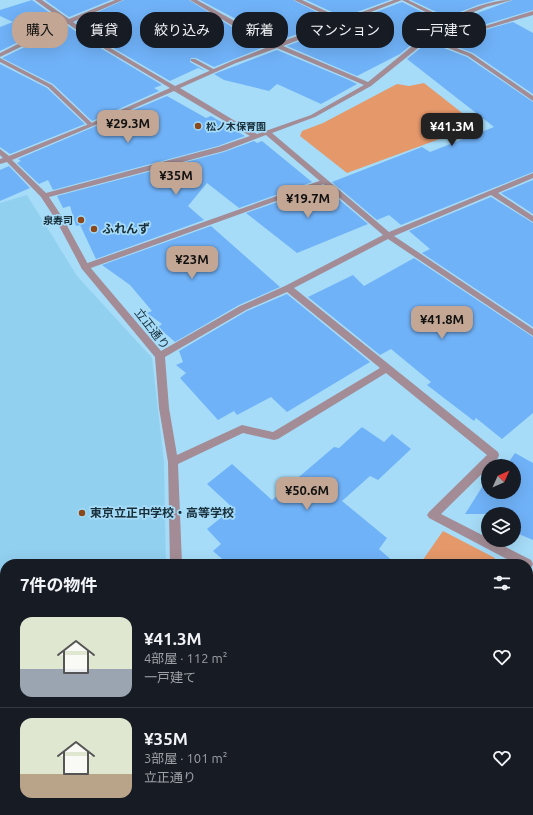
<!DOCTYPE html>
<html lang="ja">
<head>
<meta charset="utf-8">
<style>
	:root { --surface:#171b24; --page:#20242c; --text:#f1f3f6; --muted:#9ea1a6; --line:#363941; --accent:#c3a693 }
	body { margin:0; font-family:Ubuntu,"Noto Sans JP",sans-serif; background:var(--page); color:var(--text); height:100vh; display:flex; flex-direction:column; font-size:15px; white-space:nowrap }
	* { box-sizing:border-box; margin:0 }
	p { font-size:13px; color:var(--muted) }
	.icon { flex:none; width:22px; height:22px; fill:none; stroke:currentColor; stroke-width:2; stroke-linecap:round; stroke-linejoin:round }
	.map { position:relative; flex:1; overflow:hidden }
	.details { position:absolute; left:0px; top:559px; width:533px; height:256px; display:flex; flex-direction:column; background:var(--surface); border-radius:16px 16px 0 0; box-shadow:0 4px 16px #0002 }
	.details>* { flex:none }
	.top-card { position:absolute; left:12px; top:12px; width:509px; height:36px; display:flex; gap:8px }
	.needle { width:26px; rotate:45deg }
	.buttons { position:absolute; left:481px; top:459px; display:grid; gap:8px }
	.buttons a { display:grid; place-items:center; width:40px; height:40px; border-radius:50%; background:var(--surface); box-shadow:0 4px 16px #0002; font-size:20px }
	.price { position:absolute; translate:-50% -34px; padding:0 9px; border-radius:8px; background:var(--accent); color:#111; font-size:13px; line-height:26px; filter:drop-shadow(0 1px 2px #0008) }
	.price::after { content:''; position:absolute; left:50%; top:24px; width:12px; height:9px; margin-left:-6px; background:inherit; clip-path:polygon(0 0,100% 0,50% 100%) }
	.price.current { background:#222; color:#fff }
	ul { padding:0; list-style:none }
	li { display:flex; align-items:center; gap:12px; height:100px; padding:0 20px }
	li+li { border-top:1px solid var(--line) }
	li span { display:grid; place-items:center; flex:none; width:112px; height:80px; border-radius:12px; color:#555 }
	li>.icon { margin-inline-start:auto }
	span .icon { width:48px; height:48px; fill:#fffc; stroke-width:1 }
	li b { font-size:17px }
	h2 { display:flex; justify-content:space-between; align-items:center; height:48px; padding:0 20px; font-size:17px }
	.chip { padding:0 14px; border-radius:16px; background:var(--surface); box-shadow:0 4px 16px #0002; font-size:14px; line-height:36px }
	.chip.current { background:var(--accent); color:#111 }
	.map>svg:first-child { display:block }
	.built { fill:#92d0f0 }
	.green { fill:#e5986a }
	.building { fill:#70b2f8 }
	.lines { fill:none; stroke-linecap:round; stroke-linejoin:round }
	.service { fill:#a38c95; fill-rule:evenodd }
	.minor { fill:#a38c95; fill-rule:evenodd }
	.poi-dot { fill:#8b481a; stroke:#a6dcf8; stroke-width:1.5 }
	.labels { text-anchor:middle; stroke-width:3.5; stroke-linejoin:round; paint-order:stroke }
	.far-poi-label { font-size:10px; font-weight:bold; fill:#182e39; stroke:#a6dcf8; text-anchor:start }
	.poi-label { font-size:12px; font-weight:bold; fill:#182e39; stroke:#a6dcf8; text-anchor:start }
	.street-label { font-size:12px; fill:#182e39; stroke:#a6dcf8 }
</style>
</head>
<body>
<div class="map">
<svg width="533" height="815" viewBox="0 0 533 815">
	<rect width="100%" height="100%" fill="#a6dcf8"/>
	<path class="built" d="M27,195L77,276L152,358L164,462L166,564H5V754L0,757V203Z"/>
	<g class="green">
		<path d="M424,83L466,116L461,123L442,133L445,137L347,173L300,136L302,131L323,123L397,84L409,86Z"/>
		<path d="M443,531L495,558L491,564H420Z"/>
	</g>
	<g class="building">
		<path d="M32,0L61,21L0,51V27L13,22L0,16V10Z"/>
		<path d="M45,0H111L69,17Z"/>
		<path d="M124,0H189L232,27L269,45L214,67L196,58H191L190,62L206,71L198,68L170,81L108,45L76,22Z"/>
		<path d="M200,0H293L334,21L278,41Z"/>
		<path d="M306,0H390L343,17Z"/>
		<path d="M411,0H496L478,5L447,17Z"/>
		<path d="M513,0H533V10L470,29L456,21Z"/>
		<path d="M402,2L440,21L400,54L357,76L287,46Z"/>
		<path d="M513,22L533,33V94L473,53L434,38L447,26L466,34H471Z"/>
		<path d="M68,26L102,49L162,85L154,88L159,91L92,121L53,84L2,58Z"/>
		<path d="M428,42L467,57L533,102V172L401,225L389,215L377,220L332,182L422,147L430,152L494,127L407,59Z"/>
		<path d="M277,50L349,80L357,84L321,104L277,84L269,91L224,80L214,74Z"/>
		<path d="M0,64L47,88L85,124L10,154L0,147Z"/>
		<path d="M167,96L206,118L211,116L245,136L218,146L53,190L48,180L39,184L17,163L21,161L18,159Z"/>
		<path d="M254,141L257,143L262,141L312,182L239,208L207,183L188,206L204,220L96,259L80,225L76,226L70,206L63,208L57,196L224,152Z"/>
		<path d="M9,166L30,188L0,201V170Z"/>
		<path d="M533,180V214L501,193Z"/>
		<path d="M323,186L368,224L297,253L246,213Z"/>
		<path d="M491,197L533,223V327L422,253L430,249L409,231Z"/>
		<path d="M211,226L280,287L239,305L175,342L158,327L162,324L147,313L152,311L130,285L102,265Z"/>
		<path d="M414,258L533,337V413L502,439L476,418L474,421L427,385L431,382L391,349L380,355L308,297L353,275L364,286Z"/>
		<path d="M287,294L370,362L287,412L271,397L237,415L234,411L218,420L180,378L186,373L176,365L183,362L179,351L247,311Z"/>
		<path d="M362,427L384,442L392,434L411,449L378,480L370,476L342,501L387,538L379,549L396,564H228L213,551L221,544L207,529L233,508L207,484L232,464L272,500L334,447L339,448Z"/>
		<path d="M515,453L533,463V540L514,532V514H465L484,484L488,486V492H514V466H506Z"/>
	</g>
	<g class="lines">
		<g class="service">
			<path d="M533,11V15L471,33L466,32Z"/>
			<path d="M0,58L52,85L93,124V126H89L48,87L0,62Z"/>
			<path d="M191,59H195L217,71L212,72L191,61Z"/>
			<path d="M322,180H325L329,182L88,269H82L81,267L82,265Z"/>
		</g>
		<g class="minor">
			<path d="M35,0H42L69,19L115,0H123L73,22L107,46L175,86L232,61L273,45L233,26L190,0H197L238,23L278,43L338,21L294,0H302L343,19L394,0H408L447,19C468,10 489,0 512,0L486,7L452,21L471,31V33H467L447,24L431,38L472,54L533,96V101L468,56L428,40L371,86L315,117L272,133L389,232L533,173V178L498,193L533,216V222L491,195L394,236L533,329V336L388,239L294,288L498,452L499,455L498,458L441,514L488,538V540H492L531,560L533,564L531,568L528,569V564H516L429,518L427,515L429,512L487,455L386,373L278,439L274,440L243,433L178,464L182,564H170L168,462L159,408L155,357L82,269L56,220L41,197L7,162L0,164V159L3,158L0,155V149L9,156L89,124L170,88L103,48L68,24L0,57V53L64,21ZM402,0L443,21L368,82L283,46ZM277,48L364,85L311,115L257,134L180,88L236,63ZM174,91L250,136L218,147L46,193L12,160L93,126ZM266,135L383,235L285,286L240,306L161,351L89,266L64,220L49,197L224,151ZM287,292L380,368L273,432L242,425L177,455L169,408L165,357L246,310Z"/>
			<path d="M5,781V797L0,799V783Z"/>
			<path d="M175,810H189L190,815H176Z"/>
			<path d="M475,810H495L497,815H477Z"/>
		</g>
	</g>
	<g class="poi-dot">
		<circle cx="198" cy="126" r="4"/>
		<circle cx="81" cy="220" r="4"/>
		<circle cx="94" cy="229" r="4"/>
		<circle cx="82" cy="513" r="4"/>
	</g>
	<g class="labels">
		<g class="far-poi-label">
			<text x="206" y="130">松ノ木保育園</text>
			<text x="73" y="224" text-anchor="end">泉寿司</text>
		</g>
		<g class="poi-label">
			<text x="102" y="233">ふれんず</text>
			<text x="90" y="517">東京立正中学校・高等学校</text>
		</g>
		<g class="street-label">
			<text transform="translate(152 329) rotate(52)" y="4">立正通り</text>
		</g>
	</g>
</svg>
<div class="buttons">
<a><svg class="needle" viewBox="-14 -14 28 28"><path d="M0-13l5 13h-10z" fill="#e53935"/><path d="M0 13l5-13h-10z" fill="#9ea1a6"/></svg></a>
<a><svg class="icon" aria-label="layers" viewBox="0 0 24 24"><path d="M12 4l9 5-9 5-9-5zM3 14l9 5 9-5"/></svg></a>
</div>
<b class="price" style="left:128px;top:144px">¥29.3M</b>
<b class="price current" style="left:452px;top:147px">¥41.3M</b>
<b class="price" style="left:176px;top:196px">¥35M</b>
<b class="price" style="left:308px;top:219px">¥19.7M</b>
<b class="price" style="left:192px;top:280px">¥23M</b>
<b class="price" style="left:442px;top:340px">¥41.8M</b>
<b class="price" style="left:307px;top:511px">¥50.6M</b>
<div class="top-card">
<a class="chip current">購入</a>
<a class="chip">賃貸</a>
<a class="chip">絞り込み</a>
<a class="chip">新着</a>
<a class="chip">マンション</a>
<a class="chip">一戸建て</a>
</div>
<section class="details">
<h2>7件の物件<svg class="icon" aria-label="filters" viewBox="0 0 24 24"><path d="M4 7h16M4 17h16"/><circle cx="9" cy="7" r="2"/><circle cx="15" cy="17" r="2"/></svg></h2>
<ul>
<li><span style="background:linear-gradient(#dfe7d0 65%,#9aa5b1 0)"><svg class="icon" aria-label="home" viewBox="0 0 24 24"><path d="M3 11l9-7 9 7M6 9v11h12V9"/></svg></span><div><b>¥41.3M</b><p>4部屋 · 112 m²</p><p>一戸建て</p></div><svg class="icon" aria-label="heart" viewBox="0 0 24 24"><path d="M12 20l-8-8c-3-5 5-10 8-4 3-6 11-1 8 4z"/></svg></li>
<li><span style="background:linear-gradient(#dfe7d0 70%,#b9a48a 0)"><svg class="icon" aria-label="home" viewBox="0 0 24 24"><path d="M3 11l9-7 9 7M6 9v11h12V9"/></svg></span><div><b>¥35M</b><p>3部屋 · 101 m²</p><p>立正通り</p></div><svg class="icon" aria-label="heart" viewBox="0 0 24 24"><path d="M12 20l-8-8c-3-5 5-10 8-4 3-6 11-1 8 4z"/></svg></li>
</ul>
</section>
</div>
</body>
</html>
